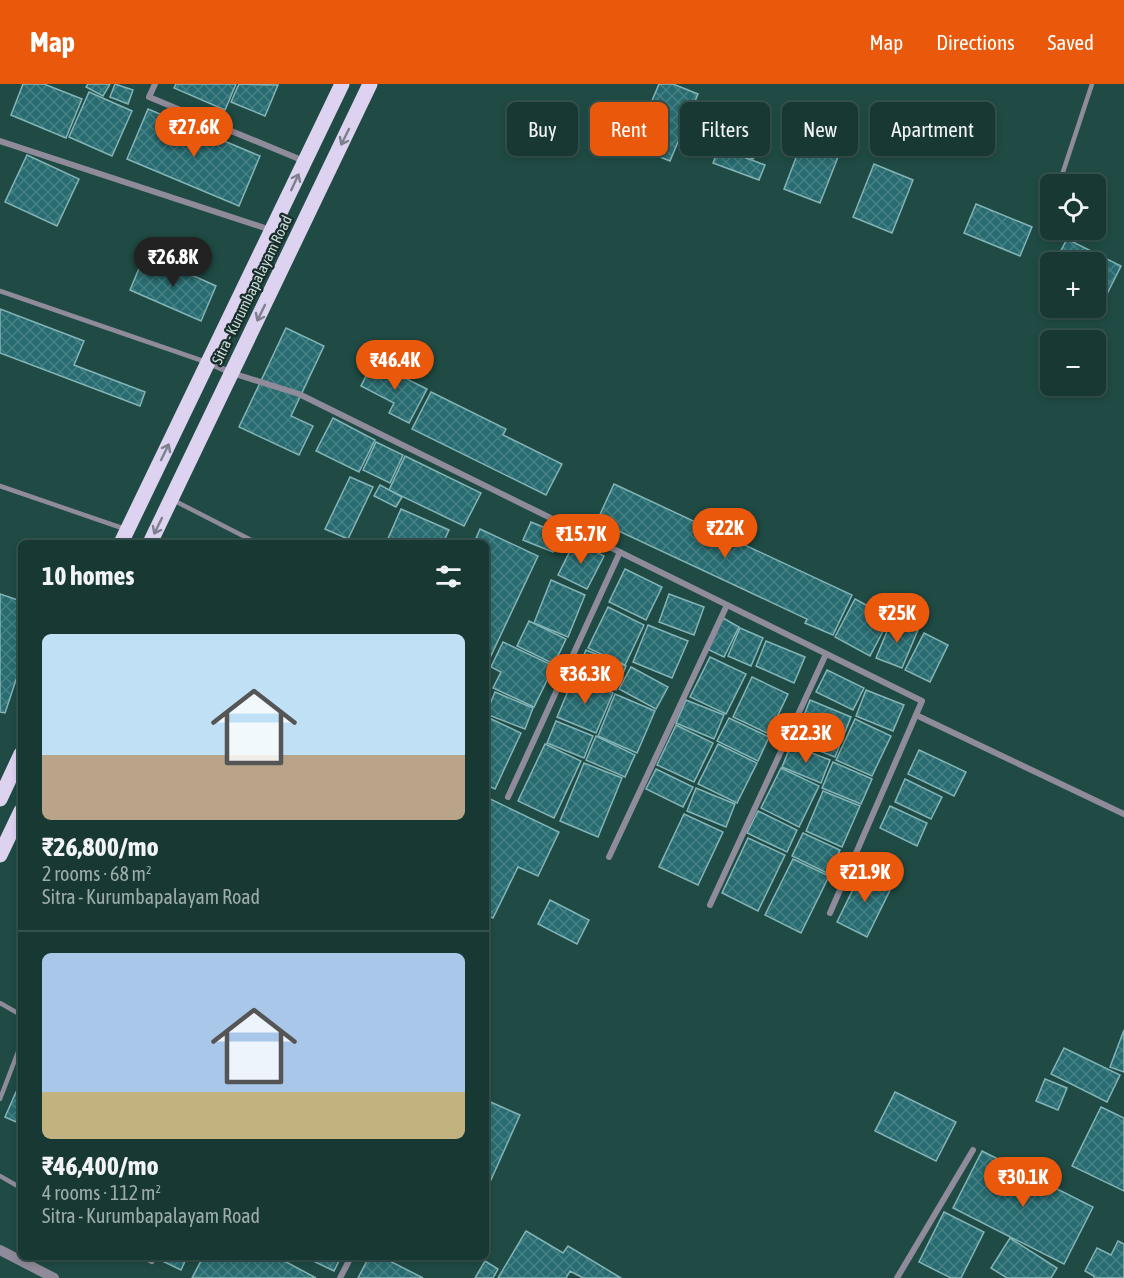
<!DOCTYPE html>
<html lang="en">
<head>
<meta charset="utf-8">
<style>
	:root { --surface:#173833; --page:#24433f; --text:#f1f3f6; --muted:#9eacac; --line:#36524e; --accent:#ea580c }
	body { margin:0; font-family:"Asap Condensed",sans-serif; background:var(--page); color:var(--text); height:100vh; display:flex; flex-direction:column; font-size:22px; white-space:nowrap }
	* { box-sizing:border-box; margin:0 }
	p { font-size:20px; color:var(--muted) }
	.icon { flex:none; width:33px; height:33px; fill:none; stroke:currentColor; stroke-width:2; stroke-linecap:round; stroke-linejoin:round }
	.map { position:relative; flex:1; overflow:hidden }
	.drawer { position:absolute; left:18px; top:456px; width:471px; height:720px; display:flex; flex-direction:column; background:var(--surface); border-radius:9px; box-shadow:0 3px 9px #0003,0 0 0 2px var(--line) }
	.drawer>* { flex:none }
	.top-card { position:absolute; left:507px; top:18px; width:526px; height:54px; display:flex; gap:12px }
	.buttons { position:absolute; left:1040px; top:90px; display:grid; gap:12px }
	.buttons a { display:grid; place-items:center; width:66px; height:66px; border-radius:9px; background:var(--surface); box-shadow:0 3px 9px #0003,0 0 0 2px var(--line); font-size:30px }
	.price { position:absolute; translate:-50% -51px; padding:0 14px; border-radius:21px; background:var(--accent); color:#fff; font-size:20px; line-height:39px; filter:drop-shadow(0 2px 3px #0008) }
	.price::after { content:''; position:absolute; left:50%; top:36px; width:18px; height:14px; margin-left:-9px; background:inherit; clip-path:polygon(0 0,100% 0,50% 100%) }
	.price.selected { background:#222; color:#fff }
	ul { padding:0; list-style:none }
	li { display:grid; align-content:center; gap:12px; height:318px; padding:0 24px }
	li+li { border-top:2px solid var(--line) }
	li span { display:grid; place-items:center; height:186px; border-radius:9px; color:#555 }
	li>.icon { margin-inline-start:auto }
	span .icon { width:108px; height:108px; fill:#fffc; stroke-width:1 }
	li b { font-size:26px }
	h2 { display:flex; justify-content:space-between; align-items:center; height:72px; padding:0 24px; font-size:26px }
	.chip { padding:0 21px; border-radius:9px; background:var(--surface); box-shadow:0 3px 9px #0003,0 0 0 2px var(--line); font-size:21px; line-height:54px }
	.chip.selected { background:var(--accent); color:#fff }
	header { display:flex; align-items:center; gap:36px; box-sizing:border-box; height:84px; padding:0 30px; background:var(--accent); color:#fff }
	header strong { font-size:28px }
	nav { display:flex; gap:33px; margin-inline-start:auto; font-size:21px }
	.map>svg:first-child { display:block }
	.building { fill:url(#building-cross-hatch); stroke:#84b4b7; stroke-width:1.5 }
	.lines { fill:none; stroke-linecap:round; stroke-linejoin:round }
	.service { stroke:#908b9a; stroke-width:4.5 }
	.minor { stroke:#908b9a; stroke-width:6 }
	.tertiary { stroke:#908b9a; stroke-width:10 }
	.primary { stroke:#ddd2f0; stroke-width:15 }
	.oneway { stroke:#7c808d }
	.labels { text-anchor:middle; stroke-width:4.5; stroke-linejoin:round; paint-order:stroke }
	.street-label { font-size:15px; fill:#c6ddd8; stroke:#1a2d2a }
</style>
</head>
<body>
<header>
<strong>Map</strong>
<nav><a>Map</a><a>Directions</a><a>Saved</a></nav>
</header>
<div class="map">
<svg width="1124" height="1194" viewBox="0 0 1124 1194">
	<defs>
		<pattern id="building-cross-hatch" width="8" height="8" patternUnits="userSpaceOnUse" patternTransform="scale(1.5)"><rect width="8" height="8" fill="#286c71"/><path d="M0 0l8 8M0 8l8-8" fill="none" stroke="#468184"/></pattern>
	</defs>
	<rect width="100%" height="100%" fill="#1f4b44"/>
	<g class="building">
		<path d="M23,0H44L82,15L66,54L11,31Z"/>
		<path d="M88,0H110L103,12L86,3Z"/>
		<path d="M115,0L133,6L128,20L110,13Z"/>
		<path d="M176,0H236L225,26L174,4Z"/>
		<path d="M239,0L278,1L265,32L231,18Z"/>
		<path d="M659,0H673L698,10L670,77L633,62Z"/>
		<path d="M89,8L132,27L112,72L69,53Z"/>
		<path d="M148,25L260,72L239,122L127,75Z"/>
		<path d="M737,27L767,37L753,75L724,64Z"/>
		<path d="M804,53L840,68L820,119L784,105Z"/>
		<path d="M719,64L765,81L759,96L713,79Z"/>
		<path d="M27,71L79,95L57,142L5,118Z"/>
		<path d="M874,80L913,96L892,149L853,133Z"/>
		<path d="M976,120L1032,143L1020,172L964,149Z"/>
		<path d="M1067,155L1121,182L1097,230L1084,224H1095V178H1055Z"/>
		<path d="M145,170L216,202L201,237L130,206Z"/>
		<path d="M0,225L84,257L74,281L145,308L140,322L0,269Z"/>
		<path d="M286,244L324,262L291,332L313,342L299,371L239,343Z"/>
		<path d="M373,278L427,305L409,339L389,329L394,319L361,302Z"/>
		<path d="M431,308L506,345L503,351L562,380L546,411L412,345Z"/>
		<path d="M333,334L375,356L359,388L316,367Z"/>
		<path d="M376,358L403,371L390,399L363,386Z"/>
		<path d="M405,372L481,409L464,442L389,406Z"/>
		<path d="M350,393L373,403L348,455L325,445Z"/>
		<path d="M614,400L852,511L833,551L805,539L807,535L597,437Z"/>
		<path d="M380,401L402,413L396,423L374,412Z"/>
		<path d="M401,425L449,446L443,459H386Z"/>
		<path d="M531,438L560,450L553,468L523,456Z"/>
		<path d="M480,445L538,472L488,578L486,577V459H474Z"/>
		<path d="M575,457L604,472L587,505L558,491Z"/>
		<path d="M625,485L662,503L646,536L609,518Z"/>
		<path d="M551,496L585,511L568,553L534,539Z"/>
		<path d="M0,510L21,517V581L5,629L0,628Z"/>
		<path d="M669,510L704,523L694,551L659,538Z"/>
		<path d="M855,515L890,534L870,572L835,553Z"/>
		<path d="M608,523L644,541L625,581L588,564Z"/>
		<path d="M723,534L739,543L724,573L707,565Z"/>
		<path d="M892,535L918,546L902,584L876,574Z"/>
		<path d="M529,537L566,555L554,580L517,562Z"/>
		<path d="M648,541L688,557L672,594L633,578Z"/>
		<path d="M740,544L763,554L751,582L728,572Z"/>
		<path d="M924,549L948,561L930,598L905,586Z"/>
		<path d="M766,557L805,573L794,599L756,582Z"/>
		<path d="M503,558L554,582L534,623L493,604L501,588L491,583Z"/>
		<path d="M586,566L626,582L616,606L576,589Z"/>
		<path d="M710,573L746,590L726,630L690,613Z"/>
		<path d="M631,583L668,603L656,625L619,605Z"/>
		<path d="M827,586L864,604L853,626L816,608Z"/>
		<path d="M574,593L613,609L596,649L557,633Z"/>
		<path d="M752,593L788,610L769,650L733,633Z"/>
		<path d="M866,606L904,621L893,647L856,632Z"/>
		<path d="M495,608L533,624L525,645L486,630Z"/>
		<path d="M615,610L655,627L637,669L598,652Z"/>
		<path d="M686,616L724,631L714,655L676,639Z"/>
		<path d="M810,616L851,633L835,673L794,657Z"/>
		<path d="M487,633L521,649L495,705L486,701Z"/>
		<path d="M729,634L769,653L758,677L717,657Z"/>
		<path d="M855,635L891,652L872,692L836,676Z"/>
		<path d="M556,637L593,652L584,674L547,659Z"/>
		<path d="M676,641L713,659L694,698L657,681Z"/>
		<path d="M596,652L635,671L625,693L586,676Z"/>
		<path d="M545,660L581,677L554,734L518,717Z"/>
		<path d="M718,660L757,679L737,719L698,700Z"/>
		<path d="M791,661L830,676L821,699L782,683Z"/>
		<path d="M919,666L966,688L954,712L908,690Z"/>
		<path d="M833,678L872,695L861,720L822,704Z"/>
		<path d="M584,679L622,694L598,753L560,737Z"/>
		<path d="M781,684L819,702L799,743L761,724Z"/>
		<path d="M656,685L693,703L683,723L646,705Z"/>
		<path d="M905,695L942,713L931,735L895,718Z"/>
		<path d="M696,704L735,720L726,743L687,727Z"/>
		<path d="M823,707L860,722L842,763L806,747Z"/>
		<path d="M486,713L559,748L538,792L518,783L493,834L486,831Z"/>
		<path d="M890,722L927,739L917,762L880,744Z"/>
		<path d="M758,727L797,746L787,768L747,749Z"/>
		<path d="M684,730L723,748L698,801L659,783Z"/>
		<path d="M803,749L840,766L829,790L792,772Z"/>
		<path d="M748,754L785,771L758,827L722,809Z"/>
		<path d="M793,775L829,792L801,849L765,831Z"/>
		<path d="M863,785L893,800L867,853L837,838Z"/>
		<path d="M550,816L589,836L577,860L538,840Z"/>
		<path d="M1124,946V988L1110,983Z"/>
		<path d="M1064,964L1120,991L1107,1018L1051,990Z"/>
		<path d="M1045,995L1067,1004L1058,1026L1036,1017Z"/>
		<path d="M16,1008L21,1010V1040L5,1033Z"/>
		<path d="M895,1008L956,1038L936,1077L875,1047Z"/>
		<path d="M486,1016L520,1031L486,1107Z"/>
		<path d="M1101,1023L1124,1034V1107L1072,1082Z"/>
		<path d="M982,1067L1093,1123L1064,1180L953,1124Z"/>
		<path d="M944,1128L984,1148L961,1194H951L919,1178Z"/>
		<path d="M526,1147L563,1169L568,1162L621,1194H583L570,1187L566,1194H498Z"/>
		<path d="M1010,1154L1057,1184L1051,1194H1007L991,1184Z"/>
		<path d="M1118,1157L1124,1160V1194H1094V1192L1085,1187L1097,1164L1111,1171Z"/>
		<path d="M154,1173H187L181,1186Z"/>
		<path d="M203,1173H277L316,1194H192Z"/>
		<path d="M305,1173H341L334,1187Z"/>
		<path d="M369,1173H382L423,1194H358Z"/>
		<path d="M485,1177L498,1185L493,1194H475Z"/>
	</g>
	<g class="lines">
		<g class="service">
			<path d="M1059,100L1092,0"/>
			<path d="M0,207L206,278"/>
			<path d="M0,402L125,445"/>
			<path d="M173,416L257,459"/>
			<path d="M0,919L21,931"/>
			<path d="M0,1015L21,960"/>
			<path d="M0,1092L21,1104"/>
			<path d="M143,1173L152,1178"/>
		</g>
		<g class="minor">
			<path d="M155,0L149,13L304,77"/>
			<path d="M0,57L271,146"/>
			<path d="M209,279L232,289L299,310L922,617L830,829"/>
			<path d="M916,631L1124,730"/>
			<path d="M508,713L620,468"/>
			<path d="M609,773L727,521"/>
			<path d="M710,821L826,570"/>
			<path d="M340,1194L351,1173"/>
			<path d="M897,1194L973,1066"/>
		</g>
		<path class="tertiary" d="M0,1166L54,1194"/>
		<g class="primary">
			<path d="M121,459L342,0"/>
			<path d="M150,459L370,0"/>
			<path d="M0,715L21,670"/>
			<path d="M0,771L21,727"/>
		</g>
	</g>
	<defs><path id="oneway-shaft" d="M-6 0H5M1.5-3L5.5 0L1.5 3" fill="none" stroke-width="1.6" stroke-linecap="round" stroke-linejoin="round" transform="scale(1.5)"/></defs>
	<g class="oneway">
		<use href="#oneway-shaft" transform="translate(345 53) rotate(116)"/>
		<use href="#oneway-shaft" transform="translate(295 98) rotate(-65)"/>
		<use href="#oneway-shaft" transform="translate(261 229) rotate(116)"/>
		<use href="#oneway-shaft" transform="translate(165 368) rotate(-64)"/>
		<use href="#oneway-shaft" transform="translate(158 442) rotate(116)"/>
	</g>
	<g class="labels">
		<g class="street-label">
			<text transform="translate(252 206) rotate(-64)" y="5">Sitra - Kurumbapalayam Road</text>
		</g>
	</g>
</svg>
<div class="buttons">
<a><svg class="icon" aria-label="locate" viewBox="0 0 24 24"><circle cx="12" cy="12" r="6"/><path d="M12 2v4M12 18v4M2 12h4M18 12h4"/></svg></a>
<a>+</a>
<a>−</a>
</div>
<b class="price" style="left:194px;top:74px">₹27.6K</b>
<b class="price selected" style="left:173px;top:204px">₹26.8K</b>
<b class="price" style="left:395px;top:307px">₹46.4K</b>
<b class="price" style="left:725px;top:475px">₹22K</b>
<b class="price" style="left:581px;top:481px">₹15.7K</b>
<b class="price" style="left:897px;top:560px">₹25K</b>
<b class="price" style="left:585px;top:621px">₹36.3K</b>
<b class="price" style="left:806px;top:680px">₹22.3K</b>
<b class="price" style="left:865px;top:819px">₹21.9K</b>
<b class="price" style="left:1023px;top:1124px">₹30.1K</b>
<div class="top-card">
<a class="chip">Buy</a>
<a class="chip selected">Rent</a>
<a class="chip">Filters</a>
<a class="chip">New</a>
<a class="chip">Apartment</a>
</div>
<section class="drawer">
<h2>10 homes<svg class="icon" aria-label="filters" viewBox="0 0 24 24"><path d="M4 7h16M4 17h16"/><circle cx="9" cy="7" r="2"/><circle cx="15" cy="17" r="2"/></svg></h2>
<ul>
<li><span style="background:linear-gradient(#bfe0f5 65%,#b9a48a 0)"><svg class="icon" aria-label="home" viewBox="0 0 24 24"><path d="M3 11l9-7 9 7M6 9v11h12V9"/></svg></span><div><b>₹26,800/mo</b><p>2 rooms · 68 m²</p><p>Sitra - Kurumbapalayam Road</p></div></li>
<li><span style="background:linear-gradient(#a9c7e8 75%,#c2b280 0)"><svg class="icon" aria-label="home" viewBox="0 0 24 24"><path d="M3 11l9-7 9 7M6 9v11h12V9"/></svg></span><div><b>₹46,400/mo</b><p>4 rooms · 112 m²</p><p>Sitra - Kurumbapalayam Road</p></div></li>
</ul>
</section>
</div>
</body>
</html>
